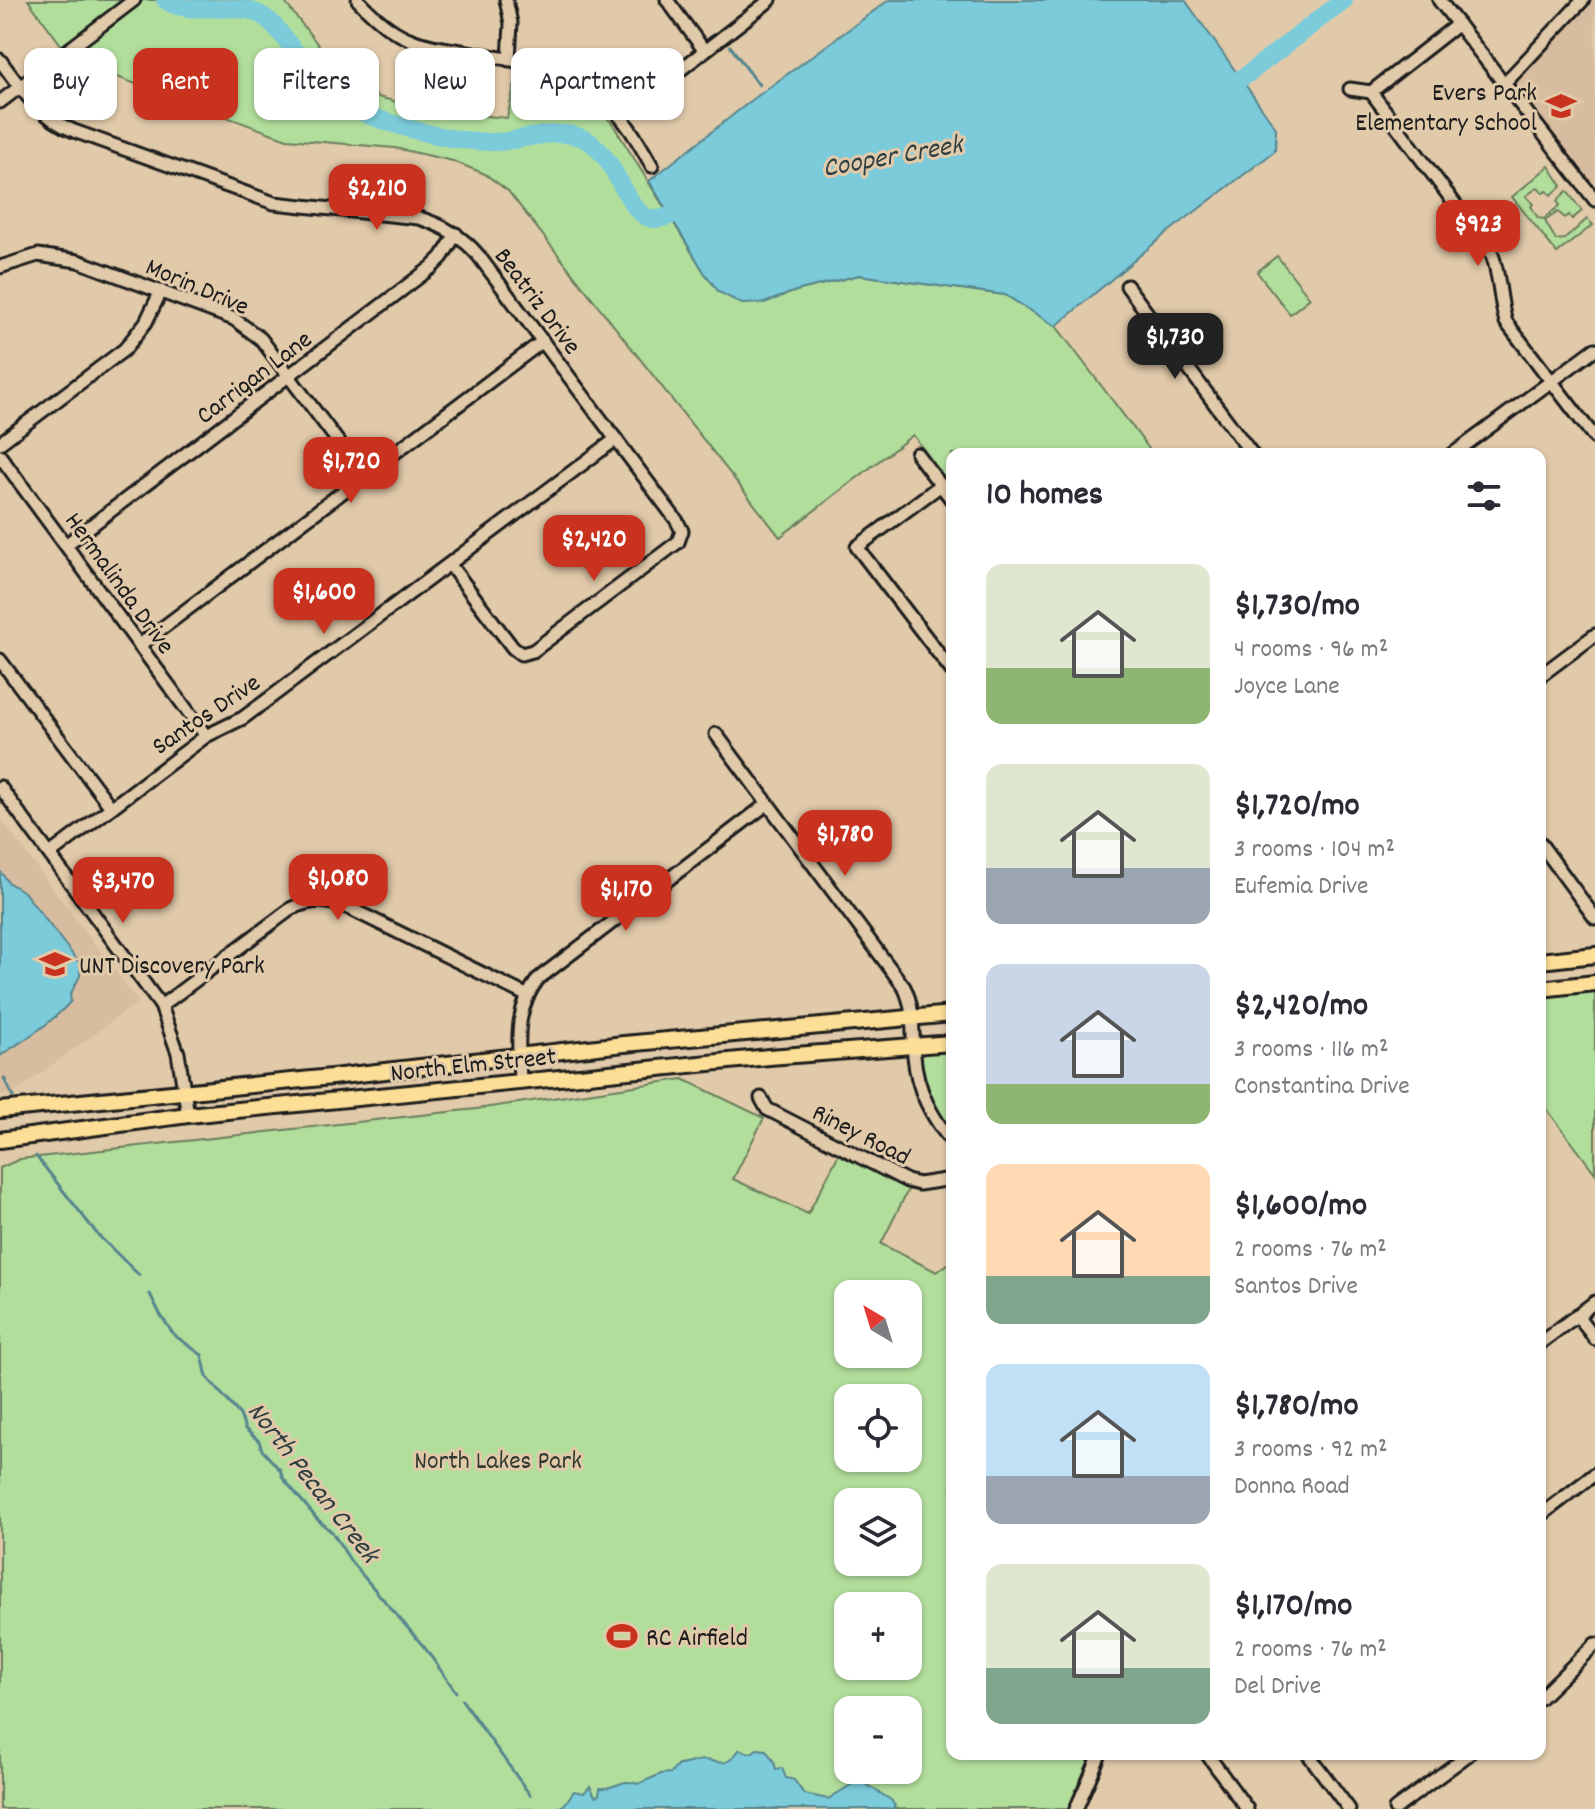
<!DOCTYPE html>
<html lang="en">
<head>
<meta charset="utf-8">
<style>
	:root { --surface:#fff; --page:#f2f2f3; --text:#2b2b33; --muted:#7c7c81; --accent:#c8321e }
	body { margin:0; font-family:Dekko,sans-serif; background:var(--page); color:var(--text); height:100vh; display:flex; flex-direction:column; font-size:30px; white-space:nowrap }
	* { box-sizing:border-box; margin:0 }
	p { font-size:26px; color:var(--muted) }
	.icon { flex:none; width:44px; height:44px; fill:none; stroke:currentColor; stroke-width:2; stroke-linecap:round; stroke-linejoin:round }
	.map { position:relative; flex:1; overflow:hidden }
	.panel { position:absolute; left:946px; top:448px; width:600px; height:1312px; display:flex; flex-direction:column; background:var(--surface); border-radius:16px; box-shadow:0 2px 6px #0004 }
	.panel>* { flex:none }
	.hud { position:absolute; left:24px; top:48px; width:760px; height:72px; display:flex; gap:16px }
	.needle { width:52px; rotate:322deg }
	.controls { position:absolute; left:834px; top:1280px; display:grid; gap:16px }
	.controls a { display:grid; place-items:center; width:88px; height:88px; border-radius:16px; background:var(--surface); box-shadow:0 2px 6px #0004; font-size:40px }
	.price { position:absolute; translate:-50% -68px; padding:0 18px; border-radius:16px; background:var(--accent); color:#fff; font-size:26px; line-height:52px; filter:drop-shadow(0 2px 4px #0008) }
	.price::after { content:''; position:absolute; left:50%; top:48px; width:24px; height:18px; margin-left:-12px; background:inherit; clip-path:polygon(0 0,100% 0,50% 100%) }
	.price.on { background:#222; color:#fff }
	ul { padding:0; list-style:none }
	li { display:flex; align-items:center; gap:24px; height:200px; padding:0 40px }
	li span { display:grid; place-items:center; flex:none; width:224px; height:160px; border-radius:16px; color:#555 }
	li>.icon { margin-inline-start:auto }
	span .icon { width:96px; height:96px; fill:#fffc; stroke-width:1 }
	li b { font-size:34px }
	h2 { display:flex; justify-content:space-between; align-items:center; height:96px; padding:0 40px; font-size:34px }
	.pill { padding:0 28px; border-radius:16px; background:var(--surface); box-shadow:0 2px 6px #0004; font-size:28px; line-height:72px }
	.pill.on { background:var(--accent); color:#fff }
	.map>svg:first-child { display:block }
	.built { fill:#d8bc9f }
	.green { fill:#b2de9c; stroke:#677d5c; stroke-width:2; fill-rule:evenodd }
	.water { fill:#7ccbda; stroke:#56858e; stroke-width:2 }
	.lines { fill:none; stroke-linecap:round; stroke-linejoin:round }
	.stream { stroke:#56858e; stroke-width:3 }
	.river { stroke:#7ccbda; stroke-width:18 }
	.minor-casing { stroke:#1c1c1c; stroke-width:17 }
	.major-casing { stroke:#1c1c1c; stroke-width:20 }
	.minor { stroke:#e1caaa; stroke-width:11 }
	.major { stroke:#fdde96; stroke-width:14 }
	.labels { text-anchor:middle; stroke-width:6; stroke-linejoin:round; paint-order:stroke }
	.poi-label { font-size:26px; fill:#1c1c1c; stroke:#e1caaa; text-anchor:start }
	.street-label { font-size:26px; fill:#1c1c1c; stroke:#e1caaa }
	.park-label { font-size:26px; fill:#32392f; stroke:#e1caaa }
	.water-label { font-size:28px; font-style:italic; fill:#2f3f42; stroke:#e1caaa }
</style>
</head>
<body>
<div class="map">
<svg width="1595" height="1809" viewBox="0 0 1595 1809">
	<rect width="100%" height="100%" fill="#e1caaa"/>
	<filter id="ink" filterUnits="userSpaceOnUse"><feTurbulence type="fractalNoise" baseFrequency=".0125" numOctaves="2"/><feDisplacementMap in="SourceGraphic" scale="16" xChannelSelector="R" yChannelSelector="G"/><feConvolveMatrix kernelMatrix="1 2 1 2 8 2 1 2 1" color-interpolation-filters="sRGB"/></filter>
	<g filter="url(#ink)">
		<g class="built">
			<path d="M1592,0H1595V191L1513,86Z"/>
			<path d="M0,818L138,1002L13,1094L0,1095Z"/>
		</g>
		<g class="green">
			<path d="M28,0H283L327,56L378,97L432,111L507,118L517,74C555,80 586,94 612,123L704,272L719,292L764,303L796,291L859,275L1005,295L1056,326L1153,454H952V488L913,435L780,537L508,191L485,174L453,161L395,148L287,139L73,61Z"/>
			<path d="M1549,166L1562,186L1551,195L1547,191L1543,193L1538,187L1526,196L1533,204L1531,206L1538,218L1544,219L1560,205L1557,201L1567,191L1582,211L1572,219L1569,215L1565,218L1558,212L1545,221L1556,240L1565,239L1587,219L1593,225L1557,253L1512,197Z"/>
			<path d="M1277,256L1310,298L1290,314L1257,272Z"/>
			<path d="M1595,990V1173L1540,1100V996Z"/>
			<path d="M952,1050V1135C937,1116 910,1077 924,1052Z"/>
			<path d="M683,1079L764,1118L733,1179L808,1214L839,1154L909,1188L881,1244L937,1272L952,1261V1754H1093L1069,1809H0V1168L20,1159L476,1109ZM848,1294H908V1354H848ZM848,1398H908V1458H848ZM848,1502H908V1562H848ZM848,1606H908V1666H848ZM848,1710H908V1770H848Z"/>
		</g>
		<g class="water">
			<path d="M889,0H1185L1276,128L1275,151L1163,236L1056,326L1005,295L859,275L796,291L764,303L742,304L719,292L704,272L649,181L752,100Z"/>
			<path d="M0,871L9,883L24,892L80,964V976L70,995L71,1001C50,1025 26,1038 0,1056Z"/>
			<path d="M757,1749L766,1750L774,1762L776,1769L782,1768L786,1778L794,1780L804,1794L828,1799L859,1780L891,1800L895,1806L893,1809H556L564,1805L574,1791L584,1793L590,1786L595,1796L599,1795L600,1788C615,1790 622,1777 638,1784L661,1774L671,1773L678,1765C687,1765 695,1760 704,1760C720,1761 726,1769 739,1750L751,1753Z"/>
		</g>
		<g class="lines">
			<g class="stream">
				<path d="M730,46L759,85"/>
				<path d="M4,1078L13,1097"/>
				<path d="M36,1156L98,1235L139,1275"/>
				<path d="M150,1294L160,1314L174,1335L202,1355L207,1377L240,1415L245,1429L259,1441L262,1450L280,1470L283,1478L317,1519L332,1532L352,1563L425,1648L456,1692"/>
				<path d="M462,1700L530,1795"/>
			</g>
			<g class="river">
				<path d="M165,0C188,18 231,0 259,14C274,21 283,37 293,49C314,77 337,102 370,116C406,129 458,143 495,142C523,141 553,128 580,137C618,150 624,219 656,219C668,219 680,210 690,205"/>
				<path d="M1222,90L1248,74L1344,0"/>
			</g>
			<g class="minor-casing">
				<g id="minor">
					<path d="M358,0C372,15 388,30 407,38C424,46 443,48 461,51C512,60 564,65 605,101C626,119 639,143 652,166"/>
					<path d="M506,0L511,23L509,60"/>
					<path d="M667,0L704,50"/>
					<path d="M1439,0L1595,200"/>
					<path d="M0,60C20,88 41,118 74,131L274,203L419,218C442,225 462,236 478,255L677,521L682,531L678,542L533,651L521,654L513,648L450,565"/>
					<path d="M1504,84L1583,0"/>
					<path d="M1350,89L1371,92L1491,252C1500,273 1499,299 1506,322L1595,438"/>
					<path d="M1371,92L1458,24"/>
					<path d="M0,102L134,0"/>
					<path d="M621,116L770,0"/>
					<path d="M0,267L38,255L78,261L234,319L261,339L363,475"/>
					<path d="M1127,286L1252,454"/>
					<path d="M0,443L125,349L146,322L161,291"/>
					<path d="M917,454L952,500"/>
					<path d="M1453,454L1595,349"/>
					<path d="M0,456L206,736"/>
					<path d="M941,485L857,547L952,671"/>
					<path d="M67,544L432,267L442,257L456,234"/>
					<path d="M141,644L543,341"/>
					<path d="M0,660L110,806"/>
					<path d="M1540,676L1595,635"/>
					<path d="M716,734L904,987C915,1008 912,1032 914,1056C917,1090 931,1116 952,1142"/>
					<path d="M0,787L161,1006L178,1053L188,1115"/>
					<path d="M1540,843L1595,918"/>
					<path d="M50,854L206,736L243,718L616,439"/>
					<path d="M161,1006L292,908C314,898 327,900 349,908L526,995"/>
					<path d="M520,1083C519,1044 513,1012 538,979L767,804"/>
					<path d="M761,1098L767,1109L907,1181L919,1184L952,1179"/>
					<path d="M1577,1315L1595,1339"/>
					<path d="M1540,1343L1595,1302"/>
					<path d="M1540,1516L1595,1474"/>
					<path d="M1540,1698L1595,1644"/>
					<path d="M1207,1754L1247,1809"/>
					<path d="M1308,1754L1349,1809"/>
					<path d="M1076,1809L1100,1754"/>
					<path d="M1395,1809L1469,1754"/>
				</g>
			</g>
			<g class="major-casing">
				<g id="major">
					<path d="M1540,961L1595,955"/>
					<path d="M1540,989L1595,983"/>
					<path d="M0,1110L332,1077L624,1044L952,1014"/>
					<path d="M0,1140L188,1115L769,1057L952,1043"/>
				</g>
			</g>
			<use href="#minor" class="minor"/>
			<use href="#major" class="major"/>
		</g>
	</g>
	<defs>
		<g id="school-bare" transform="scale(2.4)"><path d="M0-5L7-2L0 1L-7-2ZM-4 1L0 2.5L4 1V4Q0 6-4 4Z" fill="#c8321e" stroke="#e1caaa" stroke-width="2.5" paint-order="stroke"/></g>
		<g id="university-bare" transform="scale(2.4)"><path d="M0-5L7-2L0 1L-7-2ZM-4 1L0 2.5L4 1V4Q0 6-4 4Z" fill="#c8321e" stroke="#e1caaa" stroke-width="2.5" paint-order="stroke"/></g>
		<g id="stadium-bare" transform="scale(2.4)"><path d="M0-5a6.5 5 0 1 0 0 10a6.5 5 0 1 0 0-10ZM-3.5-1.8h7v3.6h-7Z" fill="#c8321e" stroke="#e1caaa" stroke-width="2.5" paint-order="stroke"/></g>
	</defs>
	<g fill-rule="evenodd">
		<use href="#school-bare" x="1561" y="106"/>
		<use href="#university-bare" x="55" y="964"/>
		<use href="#stadium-bare" x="622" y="1636"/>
	</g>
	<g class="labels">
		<g class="poi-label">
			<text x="1537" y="100" text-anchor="end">Evers Park<tspan x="1537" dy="30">Elementary School</tspan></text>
			<text x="79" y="973">UNT Discovery Park</text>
			<text x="646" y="1645">RC Airfield</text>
		</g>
		<g class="street-label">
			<text transform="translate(198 285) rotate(23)" y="9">Morin Drive</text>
			<text transform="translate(539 300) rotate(53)" y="9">Beatriz Drive</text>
			<text transform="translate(253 376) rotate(-37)" y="9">Carrigan Lane</text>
			<text transform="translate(121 582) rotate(54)" y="9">Hermalinda Drive</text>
			<text transform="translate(205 713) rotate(-34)" y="9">Santos Drive</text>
			<text transform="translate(473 1063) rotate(-6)" y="9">North Elm Street</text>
			<text transform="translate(862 1133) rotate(27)" y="9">Riney Road</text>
		</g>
		<g class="park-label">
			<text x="498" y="1468">North Lakes Park</text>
		</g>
		<g class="water-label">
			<text transform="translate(892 154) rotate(-10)" y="10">Cooper Creek</text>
			<text transform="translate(315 1481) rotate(52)" y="10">North Pecan Creek</text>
		</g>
	</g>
</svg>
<div class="controls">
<a><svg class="needle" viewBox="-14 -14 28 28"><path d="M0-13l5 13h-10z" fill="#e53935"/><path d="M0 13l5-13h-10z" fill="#7c7c81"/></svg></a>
<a><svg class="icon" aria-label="locate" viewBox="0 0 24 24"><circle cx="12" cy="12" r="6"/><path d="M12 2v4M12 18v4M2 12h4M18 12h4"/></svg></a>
<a><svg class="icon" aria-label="layers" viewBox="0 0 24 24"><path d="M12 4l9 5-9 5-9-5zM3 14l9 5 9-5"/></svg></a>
<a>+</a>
<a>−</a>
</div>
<b class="price" style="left:377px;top:232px">$2,210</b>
<b class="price" style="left:1478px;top:268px">$923</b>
<b class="price on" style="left:1175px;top:381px">$1,730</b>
<b class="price" style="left:351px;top:505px">$1,720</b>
<b class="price" style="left:594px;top:583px">$2,420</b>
<b class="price" style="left:324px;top:636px">$1,600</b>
<b class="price" style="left:845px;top:878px">$1,780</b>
<b class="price" style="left:338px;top:922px">$1,080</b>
<b class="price" style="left:123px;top:925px">$3,470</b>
<b class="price" style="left:626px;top:933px">$1,170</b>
<div class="hud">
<a class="pill">Buy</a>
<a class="pill on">Rent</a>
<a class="pill">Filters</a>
<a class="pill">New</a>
<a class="pill">Apartment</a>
</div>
<section class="panel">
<h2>10 homes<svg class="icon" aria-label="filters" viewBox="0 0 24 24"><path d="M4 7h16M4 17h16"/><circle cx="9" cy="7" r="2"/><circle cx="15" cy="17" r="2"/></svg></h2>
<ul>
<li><span style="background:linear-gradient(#dfe7d0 65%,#8fb573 0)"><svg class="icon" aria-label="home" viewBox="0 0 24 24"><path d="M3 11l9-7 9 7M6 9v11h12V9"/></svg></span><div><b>$1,730/mo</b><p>4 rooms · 96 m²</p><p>Joyce Lane</p></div></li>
<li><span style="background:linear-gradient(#dfe7d0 65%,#9aa5b1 0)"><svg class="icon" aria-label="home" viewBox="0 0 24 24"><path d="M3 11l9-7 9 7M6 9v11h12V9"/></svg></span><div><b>$1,720/mo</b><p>3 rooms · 104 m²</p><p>Eufemia Drive</p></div></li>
<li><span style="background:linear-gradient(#c9d6e8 75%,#8fb573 0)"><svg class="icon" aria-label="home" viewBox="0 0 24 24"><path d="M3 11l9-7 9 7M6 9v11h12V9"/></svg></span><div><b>$2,420/mo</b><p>3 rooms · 116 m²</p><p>Constantina Drive</p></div></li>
<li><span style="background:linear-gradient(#ffd9b3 70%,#7fa58c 0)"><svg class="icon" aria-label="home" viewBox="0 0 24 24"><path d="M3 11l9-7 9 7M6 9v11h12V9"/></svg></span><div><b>$1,600/mo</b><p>2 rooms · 76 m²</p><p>Santos Drive</p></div></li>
<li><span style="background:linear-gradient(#bfe0f5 70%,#9aa5b1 0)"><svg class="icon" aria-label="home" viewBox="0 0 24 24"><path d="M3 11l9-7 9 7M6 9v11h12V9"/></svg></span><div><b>$1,780/mo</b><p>3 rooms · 92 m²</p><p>Donna Road</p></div></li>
<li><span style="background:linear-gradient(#dfe7d0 65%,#7fa58c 0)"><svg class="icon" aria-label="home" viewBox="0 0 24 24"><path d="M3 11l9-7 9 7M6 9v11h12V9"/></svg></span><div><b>$1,170/mo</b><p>2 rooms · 76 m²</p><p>Del Drive</p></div></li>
</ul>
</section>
</div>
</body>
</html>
